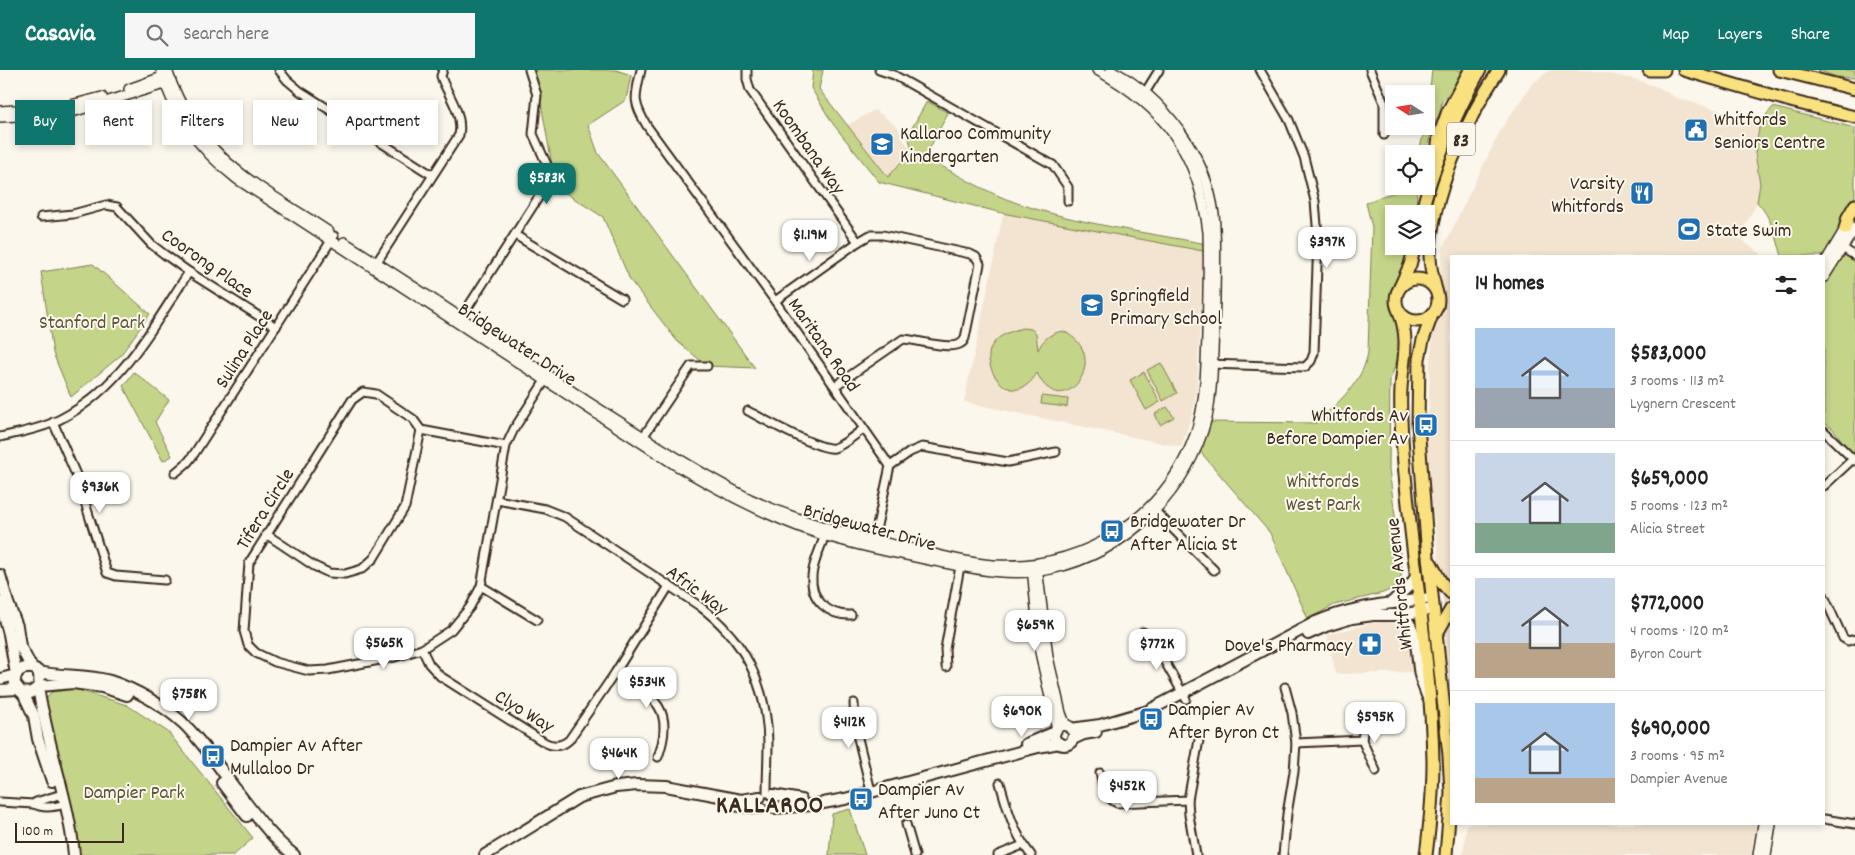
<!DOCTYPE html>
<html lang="en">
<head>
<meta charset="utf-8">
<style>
	:root { --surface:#fff; --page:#f6f6f6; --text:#222; --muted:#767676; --line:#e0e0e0; --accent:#0f766e }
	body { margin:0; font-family:Dekko,sans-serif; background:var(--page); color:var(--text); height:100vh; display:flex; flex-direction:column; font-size:19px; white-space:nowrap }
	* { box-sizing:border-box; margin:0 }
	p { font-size:16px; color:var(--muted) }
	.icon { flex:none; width:28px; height:28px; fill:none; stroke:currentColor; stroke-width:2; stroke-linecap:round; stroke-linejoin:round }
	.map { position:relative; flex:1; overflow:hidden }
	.drawer { position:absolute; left:1450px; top:185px; width:375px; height:570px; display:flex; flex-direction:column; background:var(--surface); border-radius:0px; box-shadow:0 2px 8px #0003 }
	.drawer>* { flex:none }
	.guide { position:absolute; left:15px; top:30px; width:475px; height:45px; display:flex; gap:10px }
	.needle { width:32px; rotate:282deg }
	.tools { position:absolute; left:1385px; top:15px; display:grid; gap:10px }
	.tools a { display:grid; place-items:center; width:50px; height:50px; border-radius:0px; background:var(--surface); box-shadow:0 2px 8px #0003; font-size:25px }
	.scale { position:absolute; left:15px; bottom:12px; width:109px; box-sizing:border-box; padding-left:5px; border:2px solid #3b2a1e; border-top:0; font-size:14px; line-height:18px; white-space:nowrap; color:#3b2a1e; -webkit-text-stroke:4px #fbf7ec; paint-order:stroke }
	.price { position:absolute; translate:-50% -42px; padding:0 11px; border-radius:10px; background:#fff; color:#222; font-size:16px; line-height:32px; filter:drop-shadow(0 1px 2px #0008) }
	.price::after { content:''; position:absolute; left:50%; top:30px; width:15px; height:11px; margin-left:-8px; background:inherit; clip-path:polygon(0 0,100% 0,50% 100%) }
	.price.selected { background:var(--accent); color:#fff }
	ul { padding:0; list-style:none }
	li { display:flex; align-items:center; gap:15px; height:125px; padding:0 25px }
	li+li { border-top:1px solid var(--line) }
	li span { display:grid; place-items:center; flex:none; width:140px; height:100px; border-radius:0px; color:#555 }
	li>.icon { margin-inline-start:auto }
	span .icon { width:60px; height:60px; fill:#fffc; stroke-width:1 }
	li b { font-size:21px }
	h2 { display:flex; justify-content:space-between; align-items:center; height:60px; padding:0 25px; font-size:21px }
	.tag { padding:0 18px; border-radius:0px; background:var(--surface); box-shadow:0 2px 8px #0003; font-size:18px; line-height:45px }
	.tag.selected { background:var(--accent); color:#fff }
	header { display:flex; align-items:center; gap:30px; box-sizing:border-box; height:70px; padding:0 25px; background:var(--accent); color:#fff }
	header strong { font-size:24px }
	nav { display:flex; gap:28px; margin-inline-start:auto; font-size:18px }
	.search { width:350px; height:45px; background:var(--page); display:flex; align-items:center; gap:12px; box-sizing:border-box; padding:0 18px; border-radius:0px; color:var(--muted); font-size:19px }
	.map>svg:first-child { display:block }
	.built { fill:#f2e4d0 }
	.green { fill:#c4d488; stroke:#807f53 }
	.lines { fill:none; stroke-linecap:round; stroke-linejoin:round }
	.minor-casing { stroke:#3b2a1e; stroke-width:11 }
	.tertiary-casing { stroke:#3b2a1e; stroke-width:12 }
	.secondary-casing { stroke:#3b2a1e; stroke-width:14 }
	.primary-casing { stroke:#3b2a1e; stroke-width:15 }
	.trunk-casing { stroke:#3b2a1e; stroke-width:15 }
	.minor { stroke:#fbf7ec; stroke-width:7 }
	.tertiary { stroke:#fbf7ec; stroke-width:9 }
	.secondary { stroke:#fbf7ec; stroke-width:10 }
	.primary { stroke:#fae180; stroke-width:11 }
	.trunk { stroke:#fae180; stroke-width:11 }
	.labels { text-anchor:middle; stroke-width:4; stroke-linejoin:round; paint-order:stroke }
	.shield { fill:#fbf7ec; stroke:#75685c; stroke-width:1 }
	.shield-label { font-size:19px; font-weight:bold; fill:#3b2a1e }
	.poi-label { font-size:20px; fill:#3b2a1e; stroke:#fbf7ec; text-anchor:start }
	.street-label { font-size:20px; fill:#3b2a1e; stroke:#fbf7ec }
	.park-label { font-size:20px; fill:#5d5438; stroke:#fbf7ec }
	.district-label { font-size:25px; font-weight:bold; letter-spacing:1px; fill:#3b2a1e; stroke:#fbf7ec }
</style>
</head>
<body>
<header>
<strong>Casavia</strong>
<div class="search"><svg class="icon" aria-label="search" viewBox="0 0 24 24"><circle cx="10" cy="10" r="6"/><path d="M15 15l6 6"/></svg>Search here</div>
<nav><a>Map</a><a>Layers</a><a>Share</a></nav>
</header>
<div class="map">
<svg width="1855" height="785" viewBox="0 0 1855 785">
	<rect width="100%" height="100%" fill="#fbf7ec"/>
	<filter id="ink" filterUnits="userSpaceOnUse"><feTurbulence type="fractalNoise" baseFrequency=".02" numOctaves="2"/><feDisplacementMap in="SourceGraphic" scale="10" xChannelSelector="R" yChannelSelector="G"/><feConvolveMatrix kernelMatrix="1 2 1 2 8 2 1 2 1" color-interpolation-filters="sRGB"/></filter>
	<g filter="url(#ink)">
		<g class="built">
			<path d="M1550,0H1590L1634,9L1660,18L1676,28L1760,52L1755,83L1760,114L1757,132L1739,168L1761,184V186H1451V623L1438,480L1427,393L1430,291L1443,178L1501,59L1532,14Z"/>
			<path d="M875,40L898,57L902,68L912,80L888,107L844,57Z"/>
			<path d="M1004,141L1203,181L1197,318L1193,342L1181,377L964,332Z"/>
			<path d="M1384,552L1398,554L1403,560L1409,569L1415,602L1336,604L1327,565L1368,554Z"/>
			<path d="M1467,754H1756L1751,785H1463Z"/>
		</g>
		<g class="green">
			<path d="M535,0H616L631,5L626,30L588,55L598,83L755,298L707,296L677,271L630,210L603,147L556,117Z"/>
			<path d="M813,0H823L819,19L888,107L912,80L908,65L927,31L948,43L925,87C955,103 985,122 1017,133C1078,154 1144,162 1207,174L1203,181L1002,143L879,112L833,54L811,18Z"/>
			<path d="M1432,0H1463L1451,21L1442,31L1440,43L1434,55L1425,84H1418L1426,56Z"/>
			<path d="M1818,0H1855V8L1836,7Z"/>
			<path d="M1773,37L1855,58V140L1824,186H1782C1776,166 1771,147 1757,132L1760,114L1755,83L1760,52Z"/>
			<path d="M1409,116H1417L1416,144H1394V176H1414L1408,195L1392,224L1393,240L1399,253L1402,277L1390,310L1389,399L1402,500L1400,511L1394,518L1383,523L1334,535L1308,549L1270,463L1197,378L1206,352L1316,353C1337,333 1363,313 1368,282L1372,157L1366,133L1382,126L1407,119Z"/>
			<path d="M1842,181L1855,188V387L1832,358L1824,353V215Z"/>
			<path d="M93,194L150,244L120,286L71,327L53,283L41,202Z"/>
			<path d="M1023,258L1031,259L1036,263L1038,280C1043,269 1051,263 1063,261C1109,283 1073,339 1048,318C1043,315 1040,308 1037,303C1012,345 977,295 993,274C1000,264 1012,261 1023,258Z"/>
			<path d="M1161,293L1177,323L1163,331L1147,300Z"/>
			<path d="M134,302L169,330L155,352L172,386L163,391L123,316Z"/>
			<path d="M1144,302L1160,332L1146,340L1130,310Z"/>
			<path d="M1042,326L1068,329L1067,337L1041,334Z"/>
			<path d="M1167,337L1174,347L1160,355L1155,344Z"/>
			<path d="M75,619L127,635L168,662L253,768L234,785H79L74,744L43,634L51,622Z"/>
			<path d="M850,739L865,785H829L832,744Z"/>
		</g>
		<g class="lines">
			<g class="minor-casing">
				<g id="minor">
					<path d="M279,0L287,10L300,21L432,105"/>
					<path d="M641,0C635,27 632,31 647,56L775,231L890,396L873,474"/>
					<path d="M747,0V9L750,20L858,172L870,165H883L970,184L976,187L980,194L965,268C960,285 918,269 903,269L835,316"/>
					<path d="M879,0L894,5L1053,95L1068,117V131"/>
					<path d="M1370,0L1384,33V65"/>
					<path d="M1143,26L1159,0"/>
					<path d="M41,147L73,144L106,135L117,137L151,174L164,184L189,202L276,257"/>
					<path d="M515,165L622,229"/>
					<path d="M1838,175L1855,186"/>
					<path d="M375,195L459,65C463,46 451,29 443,12L441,6L443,0"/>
					<path d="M775,231L858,172"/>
					<path d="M459,251L549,111L548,97L533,64L537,25L529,0"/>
					<path d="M1209,294L1305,297L1311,291L1314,283L1318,167L1315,131L1304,87L1289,50L1260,0"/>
					<path d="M748,341C763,349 820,381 834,378C844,375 855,365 863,359"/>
					<path d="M53,352L77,407L107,503L116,506L165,510"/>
					<path d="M1824,361L1855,391"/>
					<path d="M0,367C18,363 35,360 52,353C118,324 151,259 189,202"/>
					<path d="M641,370L691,296H707"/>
					<path d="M506,376L421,360L413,349L376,324L363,322L352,330L249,493L244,561L248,575L256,583L275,592L309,601L328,600L395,587L422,579L451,560L470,537L481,516L506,376L514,359L548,306"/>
					<path d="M890,396L910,382L922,377L1008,392L1056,382"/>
					<path d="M175,403L188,392L194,384L334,166"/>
					<path d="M1824,416L1853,389"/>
					<path d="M497,430L545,439L565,447L698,535C745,569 767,615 768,673C768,690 767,706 767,723"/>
					<path d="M1152,438L1214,500"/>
					<path d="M826,461C822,476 813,491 812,506C810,530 829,546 851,545"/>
					<path d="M266,464L314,496L329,503L345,504L362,499L374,488L405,437L421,360"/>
					<path d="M481,516L537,550"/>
					<path d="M1824,526L1843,568L1848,571L1855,569"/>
					<path d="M1143,562L1157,578L1186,629"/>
					<path d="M422,579L429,594L440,606L544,672C553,677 561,677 569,670L615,603L669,516"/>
					<path d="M946,597L945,579L961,491"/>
					<path d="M615,603C653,626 676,637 658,687"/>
					<path d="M854,633L855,656L871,721"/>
					<path d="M1365,648L1362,670L1376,701"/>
					<path d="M1296,673L1362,670"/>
					<path d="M1100,703C1103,716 1104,727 1117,733L1188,730"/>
					<path d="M1000,713C1007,738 1014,764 1031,785"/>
					<path d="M0,732L34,734C43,739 55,737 65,734"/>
					<path d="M34,734L36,732L62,724"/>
					<path d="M1824,749L1855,754"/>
					<path d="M906,754L915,785"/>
					<path d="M998,785L1023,775"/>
					<path d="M1196,785L1189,745L1188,730L1199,670"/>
					<path d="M1283,785L1287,744L1294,702L1296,673L1292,643L1285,617"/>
				</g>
			</g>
			<g class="tertiary-casing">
				<g id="tertiary">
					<path d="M161,0C173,44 201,81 237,109L674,394C719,420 763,444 811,461C850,474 890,482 930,490C970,498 1010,508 1051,499C1127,482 1187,423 1207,347C1210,334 1211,320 1212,307C1213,281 1214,256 1215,230C1215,202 1217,172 1214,144C1206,85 1164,27 1111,0"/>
					<path d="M167,0C179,39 207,77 239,102C266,124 300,142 329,162"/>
					<path d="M129,19L168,5"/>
					<path d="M0,41L63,37L102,27"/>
					<path d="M0,47L69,43L171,12"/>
					<path d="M344,172C425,223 505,277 585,330C639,364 693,400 750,429C799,452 851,466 904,477C933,483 963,493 993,495C1082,500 1164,450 1195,365C1206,332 1206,298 1207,264C1208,230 1209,196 1208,162C1199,84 1165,37 1097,0"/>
					<path d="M1824,194L1848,154"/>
					<path d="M1824,207L1855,158"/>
					<path d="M1032,497L1040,582L1057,659"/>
					<path d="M1037,497L1048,587L1061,643L1066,656"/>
					<path d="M1758,785L1763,754"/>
					<path d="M1766,785L1771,754"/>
				</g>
			</g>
			<g class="secondary-casing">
				<g id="secondary">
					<path d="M0,505L8,533L17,556L20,576L32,598"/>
					<path d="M0,532L9,564L16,604"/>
					<path d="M1391,533L1412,513L1417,505"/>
					<path d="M1401,545C1419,557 1416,585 1420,605C1422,613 1425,620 1428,628"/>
					<path d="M1308,564L1326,556L1352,548L1373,545H1401L1427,540"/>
					<path d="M38,602C62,607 87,604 110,611C135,619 163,635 183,653C204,673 222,702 240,725C257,747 272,768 294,785"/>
					<path d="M0,609L16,605"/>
					<path d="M40,616L73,613L102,617L127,625"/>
					<path d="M39,617L30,623L21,622L15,614C14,606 18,598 27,598C43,596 39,611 39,620C39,628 42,638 44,646C53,692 70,738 74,785"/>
					<path d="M0,620L18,619"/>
					<path d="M23,623L34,646L38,669L52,711"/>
					<circle cx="1064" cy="665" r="10"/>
					<path d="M1071,659L1100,655L1148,641L1316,552C1353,536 1393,533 1432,528"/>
					<path d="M1073,669L1084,664L1096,662"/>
					<path d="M1026,674L1055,662"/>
					<path d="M222,713L247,746"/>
					<path d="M773,725L801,730"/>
					<path d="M732,735L761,738"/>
					<path d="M774,738L812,735L845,729L1038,677L1059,673"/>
					<path d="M485,785L579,727L616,717L637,715L666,716L741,730L760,727"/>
				</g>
			</g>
			<g class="primary-casing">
				<g id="primary">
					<path d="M1421,144C1434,93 1455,45 1480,0"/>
					<circle cx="1417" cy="230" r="21"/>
					<path d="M1400,217L1410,195L1415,176"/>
					<path d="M1436,220C1433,209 1430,198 1430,186C1430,128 1467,48 1499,0"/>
					<path d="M1399,241C1410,271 1403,288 1401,319C1400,335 1401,351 1402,368C1409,476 1431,583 1433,691C1433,722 1430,754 1426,785"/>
					<path d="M1432,245L1423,270L1419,289L1418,354L1428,487L1449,686L1451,723L1446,785"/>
					<path d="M1431,493L1441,512L1451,523"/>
					<path d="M1436,565L1451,539"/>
				</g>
			</g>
			<g class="trunk-casing">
				<g id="trunk">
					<path d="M1649,0H1664"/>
					<path d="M1684,0L1794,32L1855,47"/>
					<path d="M1779,0L1855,19"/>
					<path d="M1435,98L1439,66L1448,41L1470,0"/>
					<path d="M1845,159L1848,147L1855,135"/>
				</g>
			</g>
			<use href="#minor" class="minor"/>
			<use href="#tertiary" class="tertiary"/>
			<use href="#secondary" class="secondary"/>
			<use href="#primary" class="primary"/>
			<use href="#trunk" class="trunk"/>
		</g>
	</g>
	<defs>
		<g id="civic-square" transform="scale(1.25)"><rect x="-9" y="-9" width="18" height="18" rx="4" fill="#1f6fb2" stroke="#fbf7ec"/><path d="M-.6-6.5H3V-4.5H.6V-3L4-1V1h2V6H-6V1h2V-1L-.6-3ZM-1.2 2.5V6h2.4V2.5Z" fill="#fff"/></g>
		<g id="school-square" transform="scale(1.25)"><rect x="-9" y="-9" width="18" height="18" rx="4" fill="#1f6fb2" stroke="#fbf7ec"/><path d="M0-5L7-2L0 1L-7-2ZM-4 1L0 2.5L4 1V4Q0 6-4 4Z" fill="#fff"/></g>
		<g id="restaurant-square" transform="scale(1.25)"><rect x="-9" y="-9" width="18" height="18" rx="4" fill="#1f6fb2" stroke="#fbf7ec"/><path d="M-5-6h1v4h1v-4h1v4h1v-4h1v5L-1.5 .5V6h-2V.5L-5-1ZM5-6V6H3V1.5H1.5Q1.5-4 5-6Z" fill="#fff"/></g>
		<g id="stadium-square" transform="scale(1.25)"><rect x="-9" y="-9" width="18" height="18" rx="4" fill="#1f6fb2" stroke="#fbf7ec"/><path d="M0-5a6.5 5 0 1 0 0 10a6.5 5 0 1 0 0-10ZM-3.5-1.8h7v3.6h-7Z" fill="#fff"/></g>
		<g id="bus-square" transform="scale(1.25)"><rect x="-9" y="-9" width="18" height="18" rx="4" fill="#1f6fb2" stroke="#fbf7ec"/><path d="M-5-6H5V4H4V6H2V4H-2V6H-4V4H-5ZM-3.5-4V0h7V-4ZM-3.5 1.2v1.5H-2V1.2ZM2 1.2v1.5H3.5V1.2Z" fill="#fff"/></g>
		<g id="pharmacy-square" transform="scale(1.25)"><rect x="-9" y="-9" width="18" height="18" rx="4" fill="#1f6fb2" stroke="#fbf7ec"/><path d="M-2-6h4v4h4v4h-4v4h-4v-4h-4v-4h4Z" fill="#fff"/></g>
	</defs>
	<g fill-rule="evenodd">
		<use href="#civic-square" x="1696" y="60"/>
		<use href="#school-square" x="882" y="74"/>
		<use href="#restaurant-square" x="1642" y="123"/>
		<use href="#stadium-square" x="1689" y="159"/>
		<use href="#school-square" x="1092" y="235"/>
		<use href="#bus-square" x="1426" y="355"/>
		<use href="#bus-square" x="1112" y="461"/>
		<use href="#pharmacy-square" x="1370" y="574"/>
		<use href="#bus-square" x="1151" y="649"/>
		<use href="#bus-square" x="213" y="686"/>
		<use href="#bus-square" x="861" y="729"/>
	</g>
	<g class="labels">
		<rect class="shield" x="1447" y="52.5" width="28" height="33" rx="4"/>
		<g class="shield-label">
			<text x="1461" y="76">83</text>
		</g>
		<g class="poi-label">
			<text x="1714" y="55">Whitfords<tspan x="1714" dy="23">Seniors Centre</tspan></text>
			<text x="900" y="69">Kallaroo Community<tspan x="900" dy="23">Kindergarten</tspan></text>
			<text x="1624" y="119" text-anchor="end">Varsity<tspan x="1624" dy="23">Whitfords</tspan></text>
			<text x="1706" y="166">State Swim</text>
			<text x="1110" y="231">Springfield<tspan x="1110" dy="23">Primary School</tspan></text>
			<text x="1408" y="351" text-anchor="end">Whitfords Av<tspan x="1408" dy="23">Before Dampier Av</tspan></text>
			<text x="1130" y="457">Bridgewater Dr<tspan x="1130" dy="23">After Alicia St</tspan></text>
			<text x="1352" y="581" text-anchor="end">Dove's Pharmacy</text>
			<text x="1168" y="645">Dampier Av<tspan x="1168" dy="23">After Byron Ct</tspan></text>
			<text x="230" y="681">Dampier Av After<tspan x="230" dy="23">Mullaloo Dr</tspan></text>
			<text x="878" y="725">Dampier Av<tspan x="878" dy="23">After Juno Ct</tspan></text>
		</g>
		<g class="street-label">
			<text transform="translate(810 76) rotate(55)" y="7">Koombana Way</text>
			<text transform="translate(208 192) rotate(35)" y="7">Coorong Place</text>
			<text transform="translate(518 273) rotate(33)" y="7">Bridgewater Drive</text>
			<text transform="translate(825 274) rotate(55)" y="7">Maritana Road</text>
			<text transform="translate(243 278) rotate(-57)" y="7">Sulina Place</text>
			<text transform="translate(264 438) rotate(-58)" y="7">Tifera Circle</text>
			<text transform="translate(870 456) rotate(15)" y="7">Bridgewater Drive</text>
			<text transform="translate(1398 514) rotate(-96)" y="7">Whitfords Avenue</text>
			<text transform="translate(698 519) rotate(36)" y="7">Afric Way</text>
			<text transform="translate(525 640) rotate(31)" y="7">Clyo Way</text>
		</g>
		<g class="park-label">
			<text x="92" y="258">Stanford Park</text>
			<text x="1323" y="417">Whitfords<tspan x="1323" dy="23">West Park</tspan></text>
			<text x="134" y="728">Dampier Park</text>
		</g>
		<g class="district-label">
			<text x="770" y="742">KALLAROO</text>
		</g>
	</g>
</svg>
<div class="tools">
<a><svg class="needle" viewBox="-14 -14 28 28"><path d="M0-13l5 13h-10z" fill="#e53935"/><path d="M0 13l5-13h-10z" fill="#767676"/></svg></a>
<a><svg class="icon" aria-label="locate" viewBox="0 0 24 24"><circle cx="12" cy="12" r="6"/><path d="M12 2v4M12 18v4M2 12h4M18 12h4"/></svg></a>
<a><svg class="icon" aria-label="layers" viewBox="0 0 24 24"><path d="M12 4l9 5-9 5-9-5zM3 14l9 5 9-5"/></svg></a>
</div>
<div class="scale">100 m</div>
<b class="price selected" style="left:547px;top:135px">$583K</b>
<b class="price" style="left:810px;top:192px">$1.19M</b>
<b class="price" style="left:1327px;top:199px">$397K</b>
<b class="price" style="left:100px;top:444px">$936K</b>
<b class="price" style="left:1035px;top:582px">$659K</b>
<b class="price" style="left:384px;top:600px">$565K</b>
<b class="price" style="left:1157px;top:601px">$772K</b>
<b class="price" style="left:647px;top:639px">$534K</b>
<b class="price" style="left:189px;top:651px">$758K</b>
<b class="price" style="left:1022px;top:668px">$690K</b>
<b class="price" style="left:1375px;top:674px">$595K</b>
<b class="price" style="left:849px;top:679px">$412K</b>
<b class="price" style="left:619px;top:710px">$464K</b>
<b class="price" style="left:1127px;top:743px">$452K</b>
<div class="guide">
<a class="tag selected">Buy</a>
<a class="tag">Rent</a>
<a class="tag">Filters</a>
<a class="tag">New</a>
<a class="tag">Apartment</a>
</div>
<section class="drawer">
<h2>14 homes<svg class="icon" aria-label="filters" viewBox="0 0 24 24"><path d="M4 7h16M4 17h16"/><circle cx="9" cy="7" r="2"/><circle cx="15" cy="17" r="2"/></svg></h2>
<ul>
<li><span style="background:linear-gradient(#a9c7e8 60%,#9aa5b1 0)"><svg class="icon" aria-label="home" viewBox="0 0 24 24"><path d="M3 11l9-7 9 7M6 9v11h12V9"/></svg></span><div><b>$583,000</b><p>3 rooms · 113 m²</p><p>Lygnern Crescent</p></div></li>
<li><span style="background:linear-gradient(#c9d6e8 70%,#7fa58c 0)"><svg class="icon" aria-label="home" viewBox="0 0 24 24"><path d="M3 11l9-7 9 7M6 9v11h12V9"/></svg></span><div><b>$659,000</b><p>5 rooms · 123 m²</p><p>Alicia Street</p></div></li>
<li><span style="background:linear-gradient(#c9d6e8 65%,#b9a48a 0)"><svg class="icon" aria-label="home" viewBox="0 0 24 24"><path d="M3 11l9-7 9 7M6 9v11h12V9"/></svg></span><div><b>$772,000</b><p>4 rooms · 120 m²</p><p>Byron Court</p></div></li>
<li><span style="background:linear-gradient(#a9c7e8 75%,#b9a48a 0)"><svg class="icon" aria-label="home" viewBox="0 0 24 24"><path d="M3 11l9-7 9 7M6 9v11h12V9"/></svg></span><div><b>$690,000</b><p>3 rooms · 95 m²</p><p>Dampier Avenue</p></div></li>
</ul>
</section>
</div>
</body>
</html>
